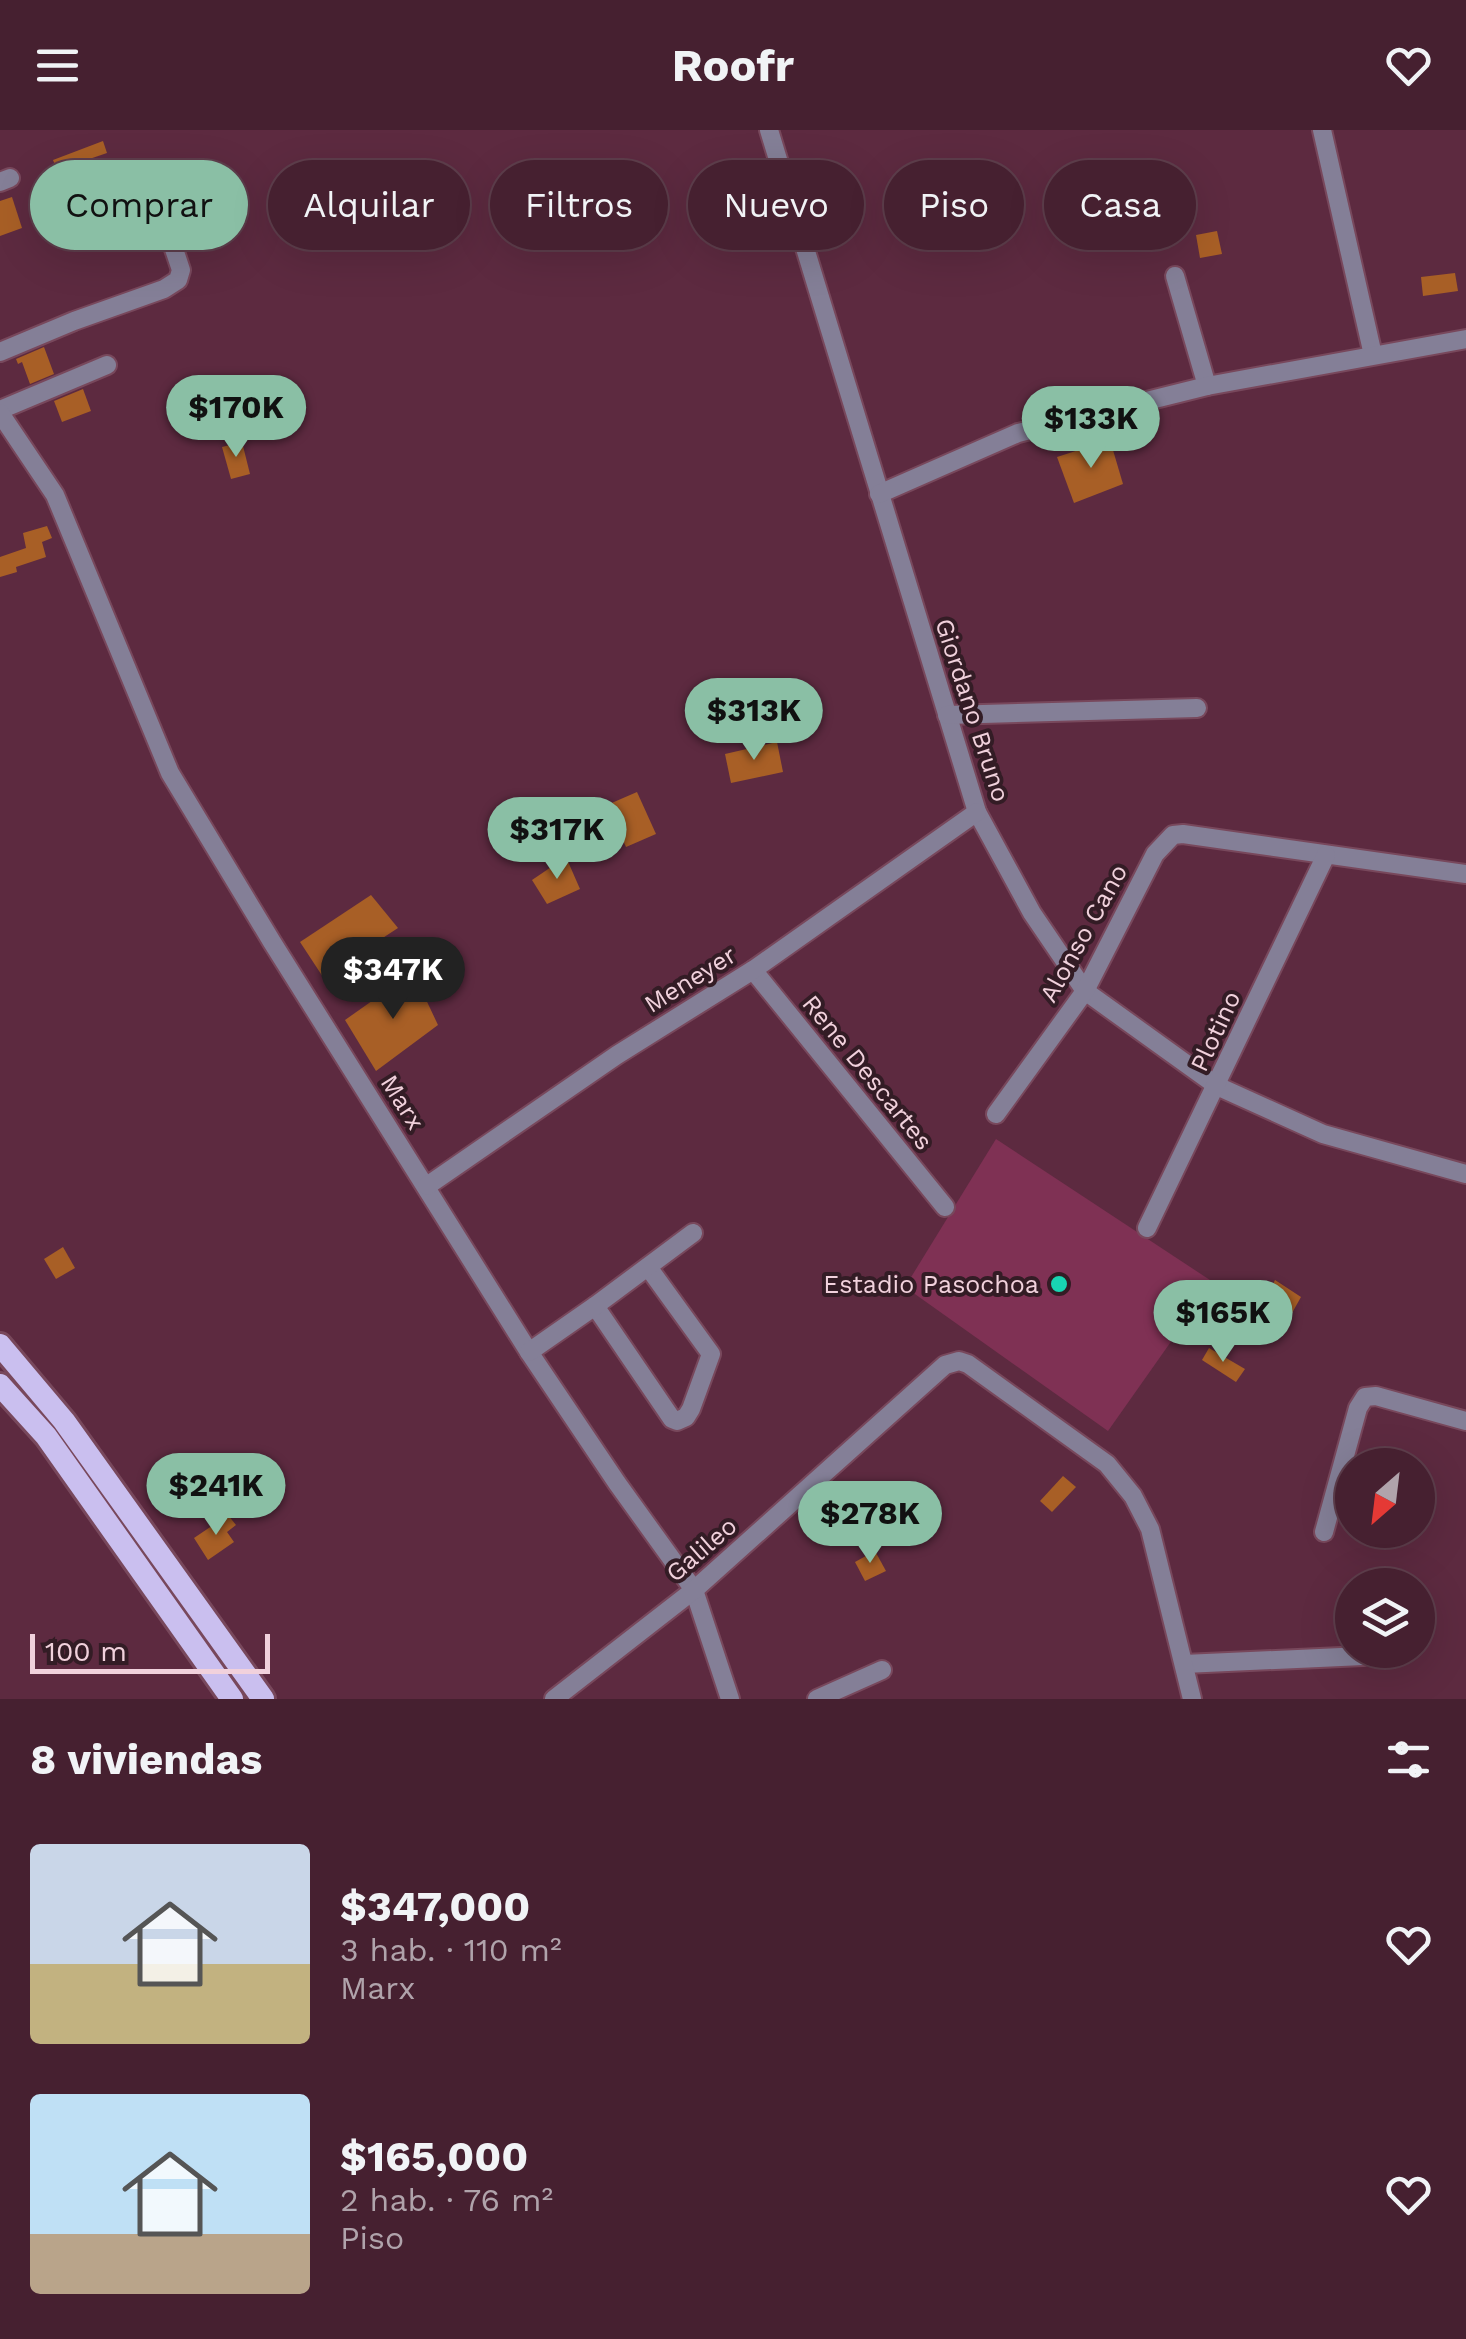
<!DOCTYPE html>
<html lang="es">
<head>
<meta charset="utf-8">
<style>
	:root { --surface:#462030; --page:#4d2838; --text:#f1f3f6; --muted:#b0a3ab; --line:#5e3e4c; --accent:#8abfa5 }
	body { margin:0; font-family:"Work Sans",sans-serif; background:var(--page); color:var(--text); height:100vh; display:flex; flex-direction:column; font-size:38px; white-space:nowrap }
	* { box-sizing:border-box; margin:0 }
	p { font-size:32px; color:var(--muted) }
	.icon { flex:none; width:55px; height:55px; fill:none; stroke:currentColor; stroke-width:2; stroke-linecap:round; stroke-linejoin:round }
	.map { position:relative; height:1569px; overflow:hidden }
	.side { display:flex; flex-direction:column; background:var(--surface); flex:1 }
	.side>* { flex:none }
	.hud { position:absolute; left:30px; top:30px; width:1408px; height:90px; display:flex; gap:20px }
	.needle { width:65px; rotate:208deg }
	.controls { position:absolute; left:1335px; top:1318px; display:grid; gap:20px }
	.controls a { display:grid; place-items:center; width:100px; height:100px; border-radius:50%; background:var(--surface); box-shadow:0 10px 40px #0002,0 0 0 2px var(--line); font-size:50px }
	.scale { position:absolute; left:30px; bottom:25px; width:240px; box-sizing:border-box; padding-left:10px; border:5px solid #f1d1dc; border-top:0; font-size:28px; line-height:35px; white-space:nowrap; color:#f1d1dc; -webkit-text-stroke:8px #331c25; paint-order:stroke }
	.price { position:absolute; translate:-50% -85px; padding:0 22px; border-radius:35px; background:var(--accent); color:#111; font-size:32px; line-height:65px; filter:drop-shadow(0 2px 5px #0008) }
	.price::after { content:''; position:absolute; left:50%; top:60px; width:30px; height:22px; margin-left:-15px; background:inherit; clip-path:polygon(0 0,100% 0,50% 100%) }
	.price.selected { background:#222; color:#fff }
	ul { padding:0; list-style:none }
	li { display:flex; align-items:center; gap:30px; height:250px; padding:0 30px }
	li span { display:grid; place-items:center; flex:none; width:280px; height:200px; border-radius:10px; color:#555 }
	li>.icon { margin-inline-start:auto }
	span .icon { width:120px; height:120px; fill:#fffc; stroke-width:1 }
	li b { font-size:42px }
	h2 { display:flex; justify-content:space-between; align-items:center; height:120px; padding:0 30px; font-size:42px }
	.chip { padding:0 35px; border-radius:45px; background:var(--surface); box-shadow:0 10px 40px #0002,0 0 0 2px var(--line); font-size:35px; line-height:90px }
	.chip.selected { background:var(--accent); color:#111 }
	header { display:flex; justify-content:space-between; align-items:center; height:130px; padding:0 30px; background:var(--surface); font-size:45px; font-weight:700 }
	.map>svg:first-child { display:block }
	.green { fill:#7f3154 }
	.building { fill:#a85f26 }
	.lines { fill:none; stroke-linecap:round; stroke-linejoin:round }
	.minor-casing { stroke:#78485c; stroke-width:22 }
	.major-casing { stroke:#78485c; stroke-width:28 }
	.minor { stroke:#847f97; stroke-width:18 }
	.major { stroke:#cabfef; stroke-width:22 }
	.poi-dot { fill:#18d5b2; stroke:#331c25; stroke-width:4 }
	.labels { text-anchor:middle; stroke-width:8; stroke-linejoin:round; paint-order:stroke }
	.street-label { font-size:25px; fill:#f1d1dc; stroke:#331c25 }
	.poi-label { font-size:25px; fill:#f1d1dc; stroke:#331c25; text-anchor:end }
</style>
</head>
<body>
<header><svg class="icon" aria-label="menu" viewBox="0 0 24 24"><path d="M4 6h16M4 12h16M4 18h16"/></svg>Roofr<svg class="icon" aria-label="heart" viewBox="0 0 24 24"><path d="M12 20l-8-8c-3-5 5-10 8-4 3-6 11-1 8 4z"/></svg></header>
<div class="map">
<svg width="1466" height="1569" viewBox="0 0 1466 1569">
	<rect width="100%" height="100%" fill="#5d2a40"/>
	<path class="green" d="M996,1009L1213,1152L1108,1301L905,1157Z"/>
	<g class="building">
		<path d="M103,11L107,23L57,40L53,30Z"/>
		<path d="M83,33L94,56L89,58L98,76L74,87L55,44Z"/>
		<path d="M12,67L22,98L0,106V71Z"/>
		<path d="M1217,101L1222,124L1200,128L1196,105Z"/>
		<path d="M1455,143L1458,161L1423,166L1421,147Z"/>
		<path d="M44,217L54,244L30,254L22,232L18,234L16,229Z"/>
		<path d="M83,259L91,281L62,292L54,271Z"/>
		<path d="M1110,310L1123,354L1074,373L1057,327Z"/>
		<path d="M242,312L250,344L231,349L222,317Z"/>
		<path d="M47,396L52,408L42,412L46,427L16,437L17,442L0,447V427L26,418L23,403Z"/>
		<path d="M777,612L783,642L731,653L725,624Z"/>
		<path d="M637,662L656,704L626,717L607,675Z"/>
		<path d="M566,727L580,759L547,774L532,750Z"/>
		<path d="M371,765L398,798L323,847L300,812Z"/>
		<path d="M413,842L438,895L376,941L345,890Z"/>
		<path d="M63,1117L75,1138L56,1149L44,1129Z"/>
		<path d="M1275,1150L1301,1167L1287,1192L1262,1177Z"/>
		<path d="M1209,1218L1245,1239L1236,1252L1202,1230Z"/>
		<path d="M1063,1346L1076,1357L1052,1382L1040,1371Z"/>
		<path d="M884,1351L903,1378L890,1387L870,1360Z"/>
		<path d="M228,1385L236,1395L227,1402L234,1412L208,1430L194,1408Z"/>
		<path d="M875,1421L886,1441L865,1451L855,1432Z"/>
	</g>
	<g class="lines">
		<g class="minor-casing">
			<g id="minor">
				<path d="M769,0L977,682L1032,783L1085,861L1217,956L1323,1004L1466,1044"/>
				<path d="M1322,0L1373,225"/>
				<path d="M0,52L10,48"/>
				<path d="M1175,146L1207,256"/>
				<path d="M0,222L74,191L164,159L178,150L181,140L158,71L151,61L137,54"/>
				<path d="M0,280L107,235"/>
				<path d="M0,283L55,365L170,643L272,812L529,1222L617,1353L694,1460L730,1569"/>
				<path d="M879,364L1018,303L1207,256L1466,209"/>
				<path d="M947,585L1197,578"/>
				<path d="M753,840L945,1077"/>
				<path d="M996,984L1085,861L1155,724L1173,705L1183,704L1466,744"/>
				<path d="M427,1056L617,925L753,840L977,682"/>
				<path d="M1147,1098L1326,725"/>
				<path d="M595,1176L672,1289L677,1291L686,1287L691,1279L711,1224L648,1137"/>
				<path d="M529,1222L595,1176L693,1103"/>
				<path d="M1324,1402L1358,1278L1365,1267L1376,1266L1466,1291"/>
				<path d="M1184,1534L1363,1526"/>
				<path d="M554,1569L694,1460L945,1235L959,1231L968,1234L1107,1334L1133,1366L1150,1399L1192,1569"/>
				<path d="M817,1569L882,1540"/>
			</g>
		</g>
		<g class="major-casing">
			<g id="major">
				<path d="M0,1215L64,1291L263,1569"/>
				<path d="M0,1255L46,1306L232,1569"/>
			</g>
		</g>
		<use href="#minor" class="minor"/>
		<use href="#major" class="major"/>
	</g>
	<circle class="poi-dot" cx="1059" cy="1154" r="10"/>
	<g class="labels">
		<g class="street-label">
			<text transform="translate(973 580) rotate(72)" y="9">Giordano Bruno</text>
			<text transform="translate(1083 803) rotate(-61)" y="9">Alonso Cano</text>
			<text transform="translate(690 849) rotate(-32)" y="9">Meneyer</text>
			<text transform="translate(1215 901) rotate(-65)" y="9">Plotino</text>
			<text transform="translate(868 942) rotate(51)" y="9">Rene Descartes</text>
			<text transform="translate(403 972) rotate(58)" y="9">Marx</text>
			<text transform="translate(701 1419) rotate(-41)" y="9">Galileo</text>
		</g>
		<g class="poi-label">
			<text x="1039" y="1163">Estadio Pasochoa</text>
		</g>
	</g>
</svg>
<div class="controls">
<a><svg class="needle" viewBox="-14 -14 28 28"><path d="M0-13l5 13h-10z" fill="#e53935"/><path d="M0 13l5-13h-10z" fill="#b0a3ab"/></svg></a>
<a><svg class="icon" aria-label="layers" viewBox="0 0 24 24"><path d="M12 4l9 5-9 5-9-5zM3 14l9 5 9-5"/></svg></a>
</div>
<div class="scale">100 m</div>
<b class="price" style="left:236px;top:330px">$170K</b>
<b class="price" style="left:1091px;top:341px">$133K</b>
<b class="price" style="left:754px;top:633px">$313K</b>
<b class="price" style="left:557px;top:752px">$317K</b>
<b class="price selected" style="left:393px;top:892px">$347K</b>
<b class="price" style="left:1223px;top:1235px">$165K</b>
<b class="price" style="left:216px;top:1408px">$241K</b>
<b class="price" style="left:870px;top:1436px">$278K</b>
<div class="hud">
<a class="chip selected">Comprar</a>
<a class="chip">Alquilar</a>
<a class="chip">Filtros</a>
<a class="chip">Nuevo</a>
<a class="chip">Piso</a>
<a class="chip">Casa</a>
</div>
</div>
<section class="side">
<h2>8 viviendas<svg class="icon" aria-label="filters" viewBox="0 0 24 24"><path d="M4 7h16M4 17h16"/><circle cx="9" cy="7" r="2"/><circle cx="15" cy="17" r="2"/></svg></h2>
<ul>
<li><span style="background:linear-gradient(#c9d6e8 60%,#c2b280 0)"><svg class="icon" aria-label="home" viewBox="0 0 24 24"><path d="M3 11l9-7 9 7M6 9v11h12V9"/></svg></span><div><b>$347,000</b><p>3 hab. · 110 m²</p><p>Marx</p></div><svg class="icon" aria-label="heart" viewBox="0 0 24 24"><path d="M12 20l-8-8c-3-5 5-10 8-4 3-6 11-1 8 4z"/></svg></li>
<li><span style="background:linear-gradient(#bfe0f5 70%,#b9a48a 0)"><svg class="icon" aria-label="home" viewBox="0 0 24 24"><path d="M3 11l9-7 9 7M6 9v11h12V9"/></svg></span><div><b>$165,000</b><p>2 hab. · 76 m²</p><p>Piso</p></div><svg class="icon" aria-label="heart" viewBox="0 0 24 24"><path d="M12 20l-8-8c-3-5 5-10 8-4 3-6 11-1 8 4z"/></svg></li>
</ul>
</section>
</body>
</html>
